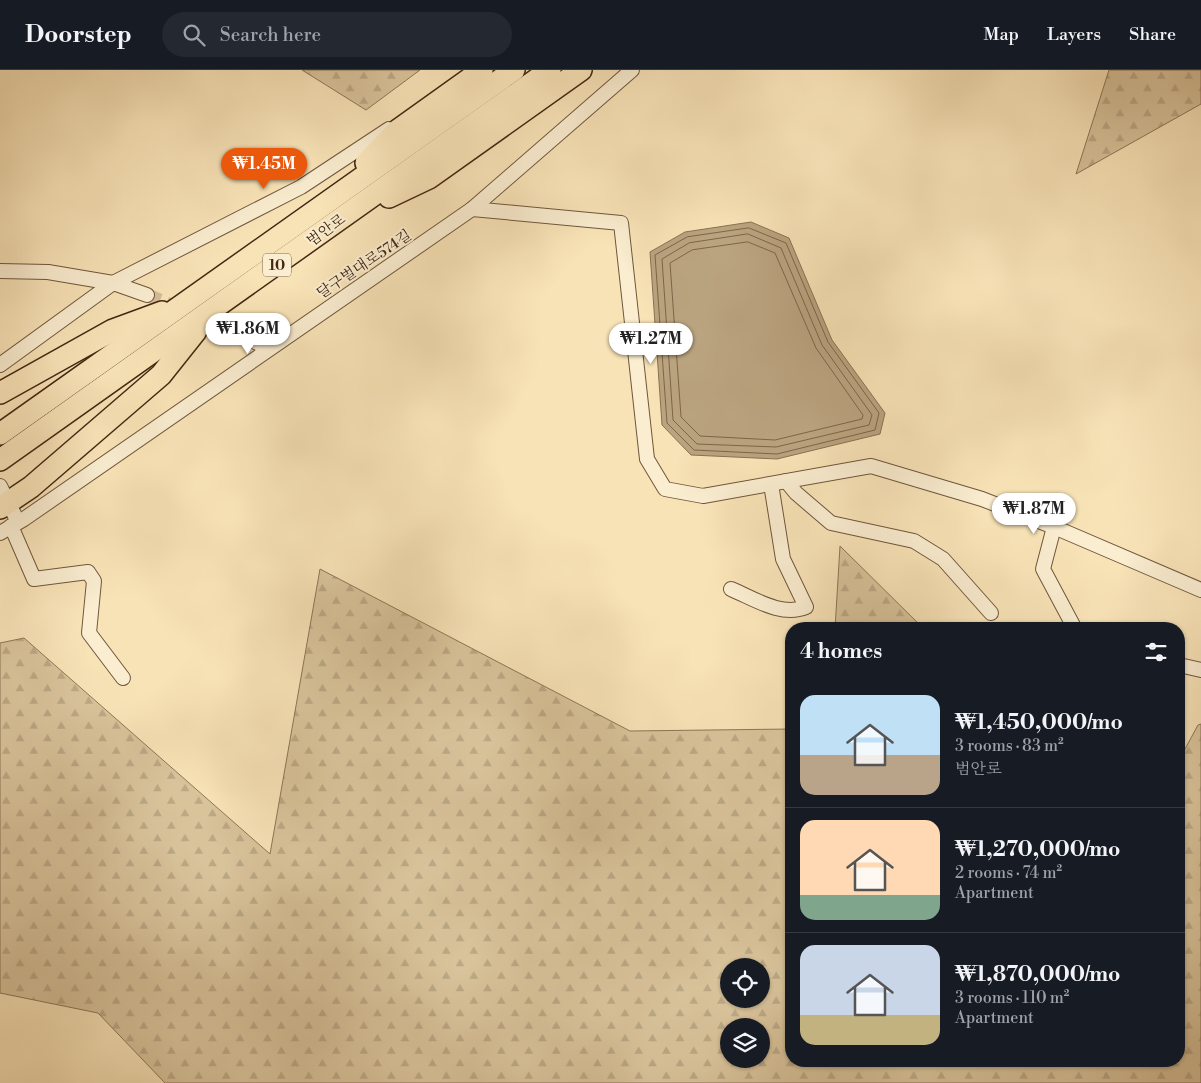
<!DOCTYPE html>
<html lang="en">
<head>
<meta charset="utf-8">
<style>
	:root { --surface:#171b24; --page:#242831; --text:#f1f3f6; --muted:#9ea1a6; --line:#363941; --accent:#ea580c }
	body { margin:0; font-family:"Libre Bodoni","Noto Serif KR",serif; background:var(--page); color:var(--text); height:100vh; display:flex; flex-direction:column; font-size:19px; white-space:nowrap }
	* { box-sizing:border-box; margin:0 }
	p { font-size:16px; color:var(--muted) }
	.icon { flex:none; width:28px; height:28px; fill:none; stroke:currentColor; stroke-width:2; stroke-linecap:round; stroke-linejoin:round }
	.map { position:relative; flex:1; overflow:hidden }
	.side { position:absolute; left:785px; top:552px; width:400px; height:445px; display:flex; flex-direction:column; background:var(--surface); border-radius:20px; box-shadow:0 1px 4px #0004 }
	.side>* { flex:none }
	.controls { position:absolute; left:720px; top:888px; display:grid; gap:10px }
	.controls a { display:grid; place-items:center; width:50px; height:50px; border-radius:50%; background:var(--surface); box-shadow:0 1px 4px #0004; font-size:25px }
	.price { position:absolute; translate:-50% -42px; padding:0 11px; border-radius:18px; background:#fff; color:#222; font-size:16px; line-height:32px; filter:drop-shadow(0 1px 2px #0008) }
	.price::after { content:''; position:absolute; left:50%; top:30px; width:15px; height:11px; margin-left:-8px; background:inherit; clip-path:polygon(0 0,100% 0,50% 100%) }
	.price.selected { background:var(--accent); color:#fff }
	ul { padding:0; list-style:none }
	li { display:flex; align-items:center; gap:15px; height:125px; padding:0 15px }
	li+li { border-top:1px solid var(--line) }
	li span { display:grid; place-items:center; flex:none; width:140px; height:100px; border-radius:15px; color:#555 }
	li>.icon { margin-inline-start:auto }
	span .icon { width:60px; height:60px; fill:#fffc; stroke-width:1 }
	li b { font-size:21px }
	h2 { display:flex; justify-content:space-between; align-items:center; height:60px; padding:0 15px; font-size:21px }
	header { display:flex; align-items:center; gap:30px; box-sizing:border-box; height:70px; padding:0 25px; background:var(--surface); border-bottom:1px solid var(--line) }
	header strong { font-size:24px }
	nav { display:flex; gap:28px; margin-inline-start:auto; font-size:18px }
	.search { width:350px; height:45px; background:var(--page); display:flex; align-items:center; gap:12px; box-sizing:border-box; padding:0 18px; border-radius:28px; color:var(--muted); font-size:19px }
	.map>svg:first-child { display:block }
	.forest { fill:url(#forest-firs); stroke:#8e7557; fill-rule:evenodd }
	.water { fill:#baa37f; stroke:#8a7154 }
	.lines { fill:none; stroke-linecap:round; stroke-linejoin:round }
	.shore { stroke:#7e6549; stroke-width:1 }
	.minor-tunnel { stroke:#d4bd96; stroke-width:14; stroke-dasharray:14 7; stroke-linecap:butt }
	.minor-casing { stroke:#70563c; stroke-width:16 }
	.highway-casing { stroke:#432713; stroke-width:24 }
	.minor { stroke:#faedd0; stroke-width:14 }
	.highway { stroke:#f8e3b7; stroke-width:21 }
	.labels { text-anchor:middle; stroke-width:4; stroke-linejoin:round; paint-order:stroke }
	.shield { fill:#faedd0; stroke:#7a624c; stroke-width:1 }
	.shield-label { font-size:14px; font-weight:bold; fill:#432713 }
	.street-label { font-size:15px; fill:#432713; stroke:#faedd0 }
</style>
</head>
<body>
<header>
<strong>Doorstep</strong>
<div class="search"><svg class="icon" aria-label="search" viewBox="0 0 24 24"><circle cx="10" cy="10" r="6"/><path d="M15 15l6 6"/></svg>Search here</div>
<nav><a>Map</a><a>Layers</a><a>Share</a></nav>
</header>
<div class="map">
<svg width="1201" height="1013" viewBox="0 0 1201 1013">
	<defs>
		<pattern id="forest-firs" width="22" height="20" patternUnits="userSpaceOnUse" patternTransform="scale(1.25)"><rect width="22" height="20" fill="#d9c39b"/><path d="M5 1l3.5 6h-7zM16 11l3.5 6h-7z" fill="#bba885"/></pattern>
	</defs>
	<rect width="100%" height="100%" fill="#f8e3b7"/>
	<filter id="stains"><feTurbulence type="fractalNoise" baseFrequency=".004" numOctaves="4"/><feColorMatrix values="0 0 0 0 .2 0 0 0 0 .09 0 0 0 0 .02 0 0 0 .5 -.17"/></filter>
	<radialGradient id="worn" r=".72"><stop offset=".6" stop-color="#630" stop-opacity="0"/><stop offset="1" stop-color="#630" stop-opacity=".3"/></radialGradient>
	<g class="forest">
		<path d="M302,0H420L366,40Z"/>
		<path d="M1109,0H1201V34L1076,104Z"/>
		<path d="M840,476L924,559H835Z"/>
		<path d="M320,499L630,661L791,659V991H1179V690L1198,655L1201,654V1013H165L98,943L0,923V573L24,568L270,784ZM761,896V929H729V896ZM761,956V989H729V956Z"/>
	</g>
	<path class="water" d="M751,152L789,168L832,270L885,343L880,364L777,389L691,385L662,355L650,182L685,162Z"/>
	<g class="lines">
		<g class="shore">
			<path d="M749,158L786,173L828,272L879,343L875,360L777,384L694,380L667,353L655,185L687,167Z"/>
			<path d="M748,164L781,178L822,275L872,345L869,355L776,377L697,374L673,350L662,189L689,173Z"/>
			<path d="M748,172L775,183L816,278L863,345L862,349L775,370L700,366L681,347L670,193L692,180Z"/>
		</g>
		<path class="minor-tunnel" d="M147,225L239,265"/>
		<g class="minor-casing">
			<g id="minor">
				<path d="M472,139L621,153L647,389L665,419L703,426L871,396L982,429L1054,457L1201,520"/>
				<path d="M0,201L48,202L113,213"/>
				<path d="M147,225L113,213L301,117L389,59"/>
				<path d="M239,265L269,278"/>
				<path d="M0,295L113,213"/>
				<path d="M786,411L796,423L831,453L914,471L943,489L991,543"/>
				<path d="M0,416L18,452"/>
				<path d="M11,456L34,509L88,502L94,511L89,563L123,608"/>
				<path d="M1054,457L1043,499L1075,559"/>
				<path d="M0,463L24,449L472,139L632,0"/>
				<path d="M731,519C755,529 781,547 806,537L783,489L771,414"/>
				<path d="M1179,595L1201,600"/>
			</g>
		</g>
		<g class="highway-casing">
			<g id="highway">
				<path d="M366,93L398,60L482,0"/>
				<path d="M389,127L429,108L581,0"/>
				<path d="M0,323L113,260L162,242"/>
				<path d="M0,364L514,0"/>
				<path d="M0,390L550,0"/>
				<path d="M0,438L31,417L161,305L196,261"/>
			</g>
		</g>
		<use href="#minor" class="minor"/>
		<use href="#highway" class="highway"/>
	</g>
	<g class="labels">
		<rect class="shield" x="263" y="183.5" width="28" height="23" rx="4"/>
		<g class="shield-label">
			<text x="277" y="200">10</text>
		</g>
		<g class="street-label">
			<text transform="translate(326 160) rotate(-36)" y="5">범안로</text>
			<text transform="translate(364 194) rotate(-34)" y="5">달구벌대로574길</text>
		</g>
	</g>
	<rect width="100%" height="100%" filter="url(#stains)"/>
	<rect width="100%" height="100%" fill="url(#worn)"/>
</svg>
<div class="controls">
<a><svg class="icon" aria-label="locate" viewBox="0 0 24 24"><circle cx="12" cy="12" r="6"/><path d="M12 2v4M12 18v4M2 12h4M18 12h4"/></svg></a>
<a><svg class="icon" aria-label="layers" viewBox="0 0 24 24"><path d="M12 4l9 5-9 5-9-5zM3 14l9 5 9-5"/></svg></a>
</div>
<b class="price selected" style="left:264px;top:120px">₩1.45M</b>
<b class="price" style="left:248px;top:285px">₩1.86M</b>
<b class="price" style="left:651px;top:295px">₩1.27M</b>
<b class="price" style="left:1034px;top:465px">₩1.87M</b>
<section class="side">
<h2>4 homes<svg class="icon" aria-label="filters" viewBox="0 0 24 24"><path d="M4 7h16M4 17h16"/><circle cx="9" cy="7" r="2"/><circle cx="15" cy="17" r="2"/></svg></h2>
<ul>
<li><span style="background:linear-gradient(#bfe0f5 60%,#b9a48a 0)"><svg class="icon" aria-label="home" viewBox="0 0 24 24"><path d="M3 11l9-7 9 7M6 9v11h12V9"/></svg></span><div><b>₩1,450,000/mo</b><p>3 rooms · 83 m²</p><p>범안로</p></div></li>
<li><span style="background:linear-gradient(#ffd9b3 75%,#7fa58c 0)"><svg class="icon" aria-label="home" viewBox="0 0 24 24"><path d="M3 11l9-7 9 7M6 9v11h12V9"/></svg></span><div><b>₩1,270,000/mo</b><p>2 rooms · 74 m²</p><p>Apartment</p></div></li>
<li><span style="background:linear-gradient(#c9d6e8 70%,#c2b280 0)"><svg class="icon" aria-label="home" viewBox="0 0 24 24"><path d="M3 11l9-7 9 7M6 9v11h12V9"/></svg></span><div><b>₩1,870,000/mo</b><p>3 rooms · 110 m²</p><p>Apartment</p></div></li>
</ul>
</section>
</div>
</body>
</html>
